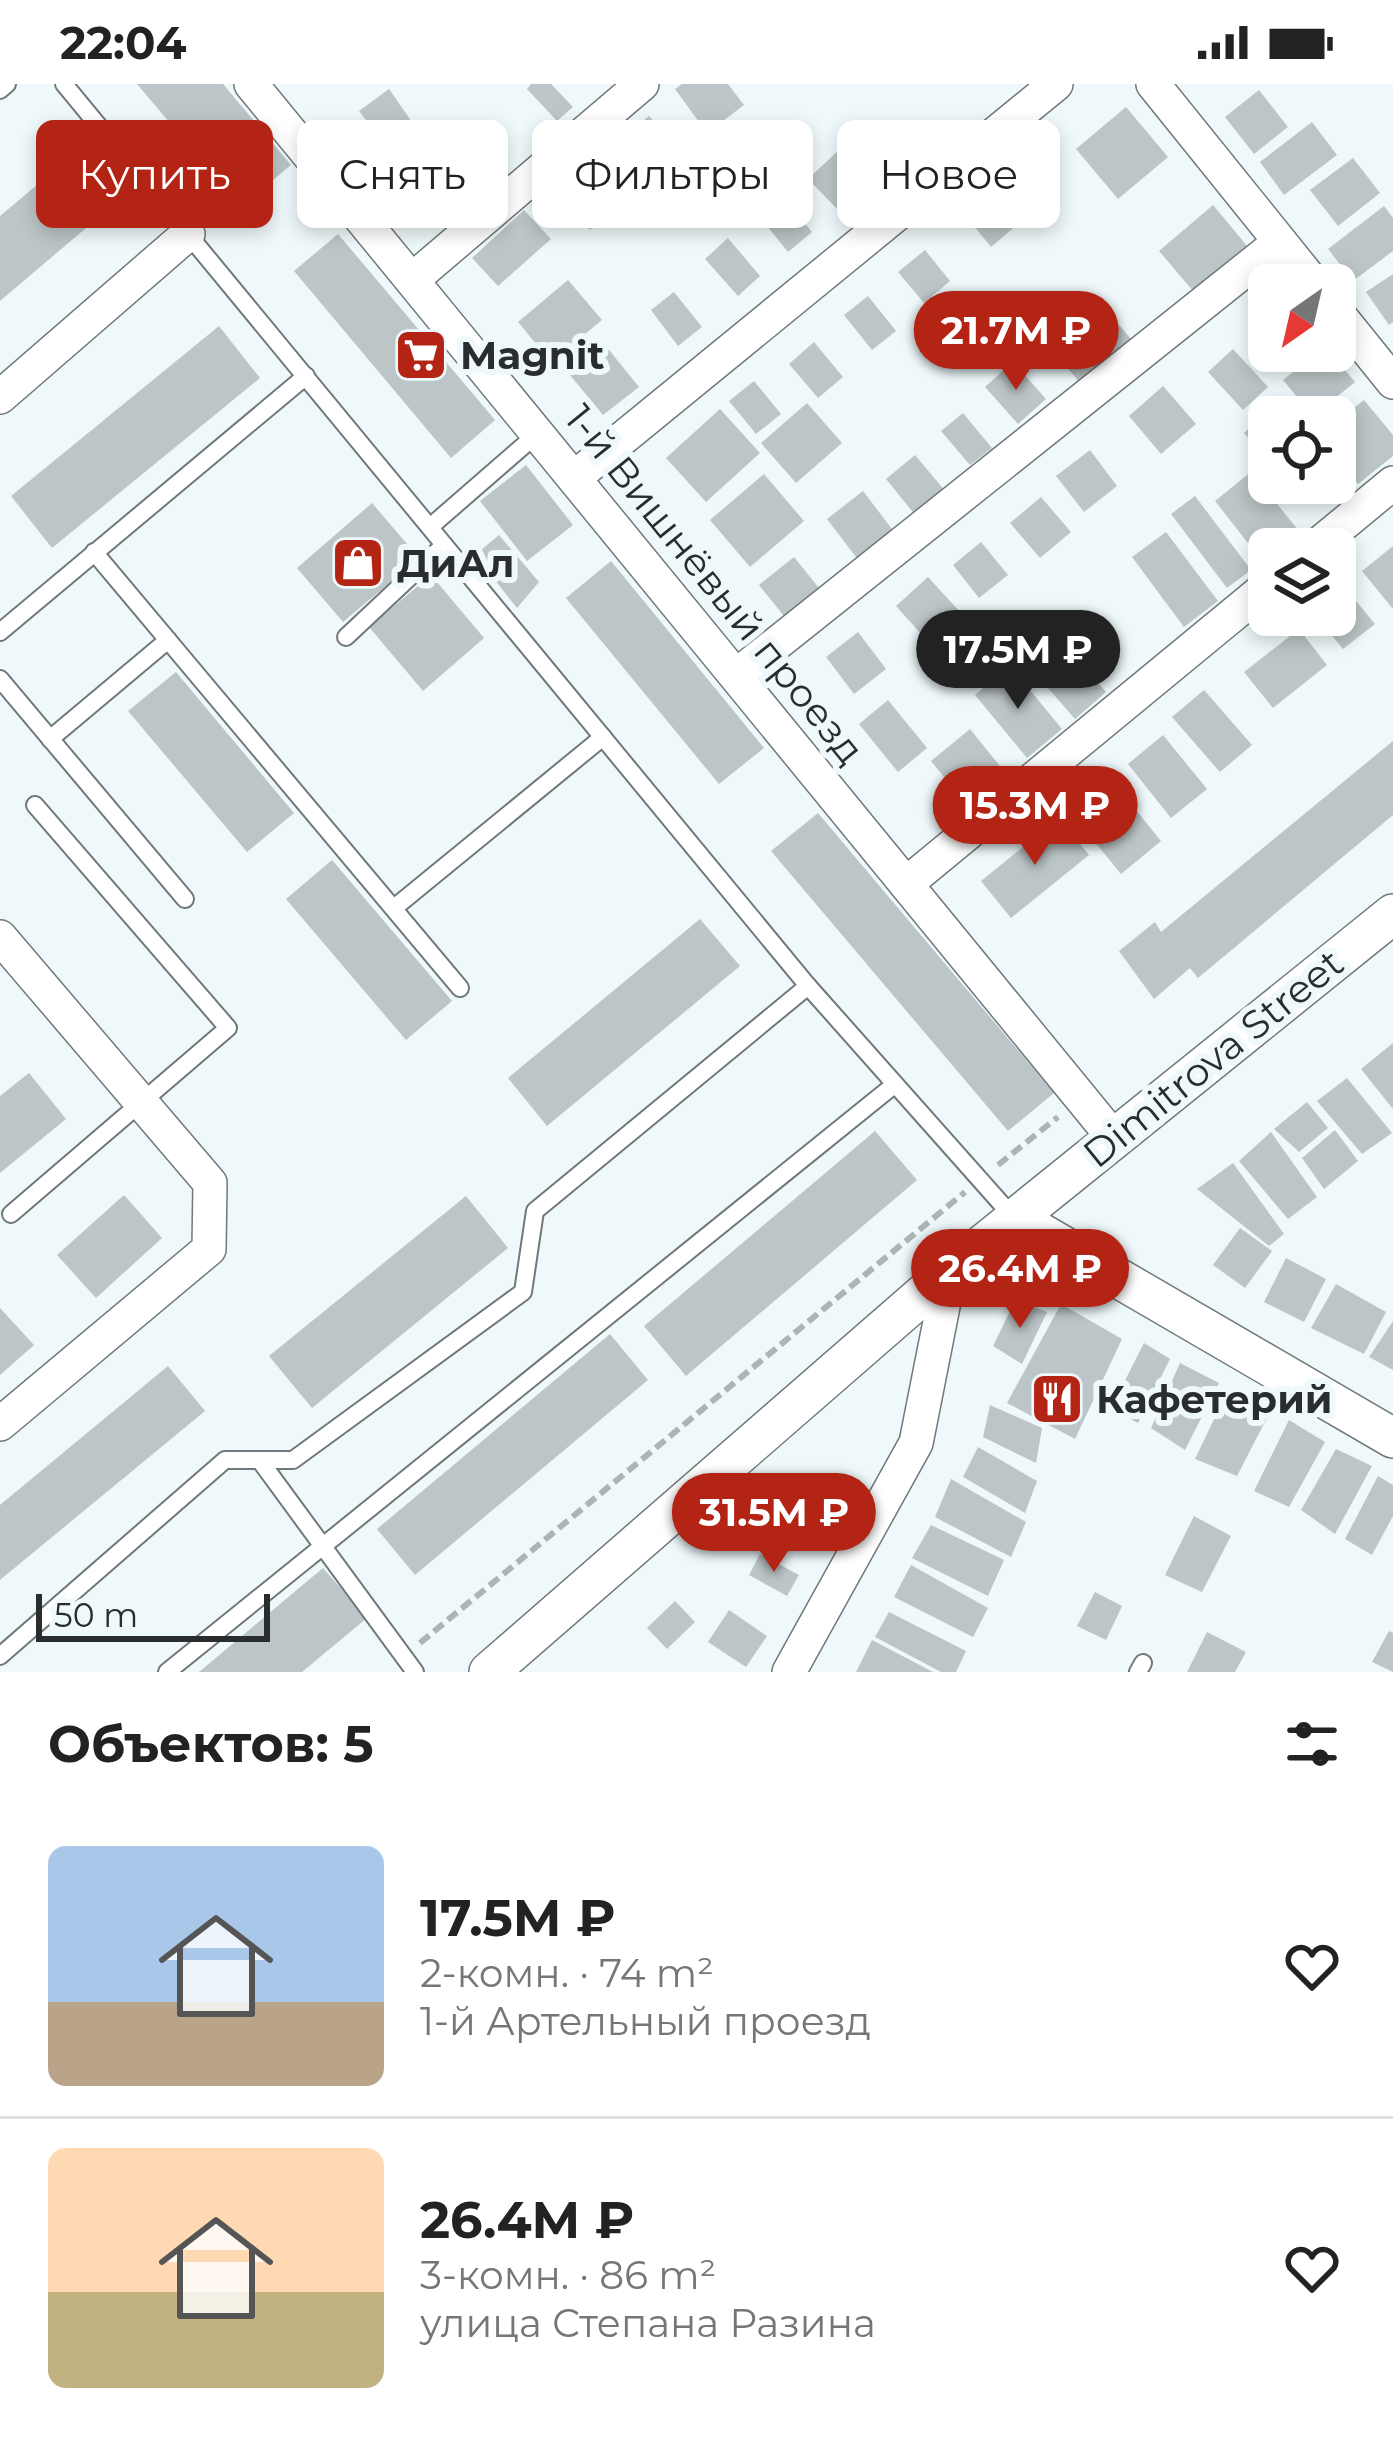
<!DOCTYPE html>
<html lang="ru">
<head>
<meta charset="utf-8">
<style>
	:root { --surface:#fff; --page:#f2f2f2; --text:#222; --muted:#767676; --line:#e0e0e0; --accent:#b32415 }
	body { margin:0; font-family:Montserrat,sans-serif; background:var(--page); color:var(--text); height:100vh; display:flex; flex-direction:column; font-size:45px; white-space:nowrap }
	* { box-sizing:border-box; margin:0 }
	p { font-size:39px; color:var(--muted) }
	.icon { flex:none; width:66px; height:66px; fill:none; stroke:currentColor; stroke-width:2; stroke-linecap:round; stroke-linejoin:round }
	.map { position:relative; height:1588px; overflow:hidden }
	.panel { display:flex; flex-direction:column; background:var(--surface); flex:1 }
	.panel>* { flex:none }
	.hud { position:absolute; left:36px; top:36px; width:1323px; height:108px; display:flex; gap:24px }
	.needle { width:78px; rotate:214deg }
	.fabs { position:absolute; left:1248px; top:180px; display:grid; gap:24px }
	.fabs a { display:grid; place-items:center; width:108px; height:108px; border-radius:18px; background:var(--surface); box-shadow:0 6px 18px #0003; font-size:60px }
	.scale { position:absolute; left:36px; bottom:30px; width:234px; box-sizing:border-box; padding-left:12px; border:6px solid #2a2d2e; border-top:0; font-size:33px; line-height:42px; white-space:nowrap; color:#2a2d2e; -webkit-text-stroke:9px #eff9fb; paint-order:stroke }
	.price { position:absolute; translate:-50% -102px; padding:0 27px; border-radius:42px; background:var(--accent); color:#fff; font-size:39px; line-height:78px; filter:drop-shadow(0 3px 6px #0008) }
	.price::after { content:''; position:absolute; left:50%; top:72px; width:36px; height:27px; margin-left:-18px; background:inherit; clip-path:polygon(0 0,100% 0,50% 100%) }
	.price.on { background:#222; color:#fff }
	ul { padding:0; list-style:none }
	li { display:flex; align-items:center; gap:36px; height:300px; padding:0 48px }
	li+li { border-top:3px solid var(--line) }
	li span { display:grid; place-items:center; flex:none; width:336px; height:240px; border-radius:18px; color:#555 }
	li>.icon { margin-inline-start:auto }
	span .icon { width:144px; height:144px; fill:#fffc; stroke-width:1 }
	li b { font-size:51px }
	h2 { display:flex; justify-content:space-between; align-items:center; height:144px; padding:0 48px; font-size:51px }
	.chip { padding:0 42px; border-radius:18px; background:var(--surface); box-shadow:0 6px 18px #0003; font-size:42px; line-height:108px }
	.chip.on { background:var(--accent); color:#fff }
	.status { display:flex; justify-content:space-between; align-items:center; height:84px; padding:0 60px; background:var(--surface); direction:ltr }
	.status svg { height:33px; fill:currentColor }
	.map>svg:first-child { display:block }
	.building { fill:#bcc5c7 }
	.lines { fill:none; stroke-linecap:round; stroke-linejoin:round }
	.service-casing { stroke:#70787a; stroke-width:20 }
	.minor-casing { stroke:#70787a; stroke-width:36 }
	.tertiary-casing { stroke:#70787a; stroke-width:42 }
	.path { stroke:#acb4b5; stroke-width:6; stroke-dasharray:12 6; stroke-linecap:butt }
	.service { stroke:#fff; stroke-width:16 }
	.minor { stroke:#fff; stroke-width:33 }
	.tertiary { stroke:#fff; stroke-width:39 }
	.labels { text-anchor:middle; stroke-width:12; stroke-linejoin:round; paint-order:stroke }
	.poi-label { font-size:39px; font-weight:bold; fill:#2a2d2e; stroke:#eff9fb; text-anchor:start }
	.street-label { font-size:39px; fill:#2a2d2e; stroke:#eff9fb }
</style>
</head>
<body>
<div class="status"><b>22:04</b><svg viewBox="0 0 49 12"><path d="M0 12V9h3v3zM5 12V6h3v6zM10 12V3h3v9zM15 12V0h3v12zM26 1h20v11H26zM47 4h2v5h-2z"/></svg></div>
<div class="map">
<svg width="1393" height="1588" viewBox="0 0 1393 1588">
	<rect width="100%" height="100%" fill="#eff9fb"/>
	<g class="building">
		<path d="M137,0H223L291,81L241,123Z"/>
		<path d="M531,0H551L573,23L557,37L527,5Z"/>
		<path d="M682,0H728L744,21L707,49L675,5Z"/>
		<path d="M389,5L412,38L384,59L359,27Z"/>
		<path d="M1259,6L1288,43L1254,70L1225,33Z"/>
		<path d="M1126,23L1168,73L1118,115L1076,65Z"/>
		<path d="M649,32L690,79L654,110L613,63Z"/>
		<path d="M1312,38L1337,71L1284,111L1260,78Z"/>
		<path d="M439,62L462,95L436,116L411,82Z"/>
		<path d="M841,64L873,98L840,128L808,95Z"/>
		<path d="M1353,74L1380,109L1338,142L1310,106Z"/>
		<path d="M586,79L621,120L590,146L556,105Z"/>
		<path d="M57,84L99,133L0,217V132Z"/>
		<path d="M779,108L812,148L788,168L755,127Z"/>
		<path d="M991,110L1017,141L991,163L965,131Z"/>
		<path d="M1213,121L1248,163L1194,208L1159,167Z"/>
		<path d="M1384,122L1393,134V167L1353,197L1328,165Z"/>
		<path d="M524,126L551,155L498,202L472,174Z"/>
		<path d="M338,150L495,336L451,374L294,187Z"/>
		<path d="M728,154L760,192L738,212L705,175Z"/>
		<path d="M925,166L950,197L924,219L898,188Z"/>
		<path d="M1393,190V238L1389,241L1366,208Z"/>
		<path d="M568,196L602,236L551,278L518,238Z"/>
		<path d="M674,208L702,243L678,262L651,226Z"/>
		<path d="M868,212L896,247L872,266L844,231Z"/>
		<path d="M1096,215L1133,257L1082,301L1045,258Z"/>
		<path d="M219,242L260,294L52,464L11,412Z"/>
		<path d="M814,258L843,293L818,314L789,280Z"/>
		<path d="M605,261L639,303L603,331L570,291Z"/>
		<path d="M1233,265L1268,303L1243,326L1208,288Z"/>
		<path d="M1319,267H1329L1355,298L1313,332L1283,296Z"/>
		<path d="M1013,278L1046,315L1018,340L985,303Z"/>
		<path d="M754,297L781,330L756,350L729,317Z"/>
		<path d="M1163,302L1196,340L1161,370L1129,332Z"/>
		<path d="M1364,316L1393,351V372L1358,400L1335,372V339Z"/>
		<path d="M807,319L842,359L796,399L761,359Z"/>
		<path d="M1276,320L1287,333H1269V377L1244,349Z"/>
		<path d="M720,325L760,369L706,418L666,374Z"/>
		<path d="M963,329L992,364L970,381L941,347Z"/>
		<path d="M1090,366L1117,402L1084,428L1056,392Z"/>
		<path d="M915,371L946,408L916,432L886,395Z"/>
		<path d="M526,381L573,441L527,477L480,417Z"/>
		<path d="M1251,388L1299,447L1277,465H1269V471L1262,477L1215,417Z"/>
		<path d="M764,390L804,437L750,483L710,436Z"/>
		<path d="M863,407L895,449L859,477L827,435Z"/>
		<path d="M1195,412L1251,486L1227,504L1171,430Z"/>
		<path d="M1041,413L1071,448L1040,474L1010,439Z"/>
		<path d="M372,419L419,474L343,538L297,484Z"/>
		<path d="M1166,448L1218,517L1184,543L1132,473Z"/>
		<path d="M499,451L539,498L517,524L475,471Z"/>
		<path d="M981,458L1008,491L979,514L953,481Z"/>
		<path d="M1393,462V525L1362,487Z"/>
		<path d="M794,473L819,504L784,532L759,501Z"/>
		<path d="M611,477L764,664L719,700L566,514Z"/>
		<path d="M431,491L484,554L423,607L369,543Z"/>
		<path d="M928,493L972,541L939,570L896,522Z"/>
		<path d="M1342,500L1375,540L1343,565L1315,531H1335V506Z"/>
		<path d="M1299,545L1327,581L1273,624L1244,588Z"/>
		<path d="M858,548L886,585L854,610L826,573Z"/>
		<path d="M1078,577L1106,608L1075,635L1048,604Z"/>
		<path d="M1010,582L1062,645L1027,674L975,611Z"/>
		<path d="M176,588L294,729L247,768L128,627Z"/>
		<path d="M1204,606L1252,661L1220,688L1172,633Z"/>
		<path d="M888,616L927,664L898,688L859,640Z"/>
		<path d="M970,645L1008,692L969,724L931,677Z"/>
		<path d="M1163,651L1207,705L1171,734L1128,680Z"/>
		<path d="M1393,657V731L1198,894L1190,884L1154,915L1119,867L1155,838L1161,848Z"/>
		<path d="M1106,689L1161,757L1121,790L1065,721Z"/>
		<path d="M818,729L1054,1009L1008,1047L771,767Z"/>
		<path d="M1059,734L1089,771L1011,834L981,797Z"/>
		<path d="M332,776L452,917L406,956L286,815Z"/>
		<path d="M700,835L740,882L547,1042L508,994Z"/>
		<path d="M1393,959V1025L1361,985Z"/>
		<path d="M29,989L66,1035L0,1089V1012Z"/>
		<path d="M1347,994L1392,1049L1362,1070L1317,1017Z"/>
		<path d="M1307,1018L1328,1044L1299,1068L1274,1045Z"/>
		<path d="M1335,1046L1358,1077L1324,1105L1302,1074Z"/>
		<path d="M875,1047L917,1096L686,1292L644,1242Z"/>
		<path d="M1271,1048L1317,1113L1288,1135L1239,1077Z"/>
		<path d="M1233,1079L1284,1150L1269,1162L1197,1105Z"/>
		<path d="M124,1111L162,1154L96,1214L57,1171Z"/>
		<path d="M466,1112L508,1164L312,1324L269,1272Z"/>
		<path d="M1240,1144L1272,1167L1245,1204L1213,1181Z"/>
		<path d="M1286,1174L1326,1195L1304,1238L1264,1218Z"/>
		<path d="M1336,1200L1386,1228L1364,1270L1311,1244Z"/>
		<path d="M1022,1218L1047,1228L1022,1280L993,1262L1009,1229Z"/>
		<path d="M1061,1220L1122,1255L1075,1355L1007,1319Z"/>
		<path d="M0,1224L34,1261L0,1291Z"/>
		<path d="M1393,1237V1286L1369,1273Z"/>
		<path d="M610,1250L648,1296L415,1491L377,1445Z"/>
		<path d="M1144,1259L1170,1275L1138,1339L1111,1324Z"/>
		<path d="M1180,1279L1219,1299L1185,1366L1151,1344Z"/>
		<path d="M168,1282L205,1327L0,1496V1421Z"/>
		<path d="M1229,1304L1270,1328L1237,1392L1195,1375Z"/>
		<path d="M990,1321L1042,1344L1036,1379L983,1353Z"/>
		<path d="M1289,1336L1325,1358L1289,1423L1254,1407Z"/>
		<path d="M978,1363L1037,1397L1025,1429L963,1393Z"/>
		<path d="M1336,1365L1372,1382L1335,1450L1301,1426Z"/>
		<path d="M1378,1392L1393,1401V1432L1372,1471L1345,1455Z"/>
		<path d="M951,1395L1026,1438L1011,1473L935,1433Z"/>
		<path d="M1194,1432L1231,1452L1202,1508L1165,1491Z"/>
		<path d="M931,1441L1004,1476L988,1512L912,1474Z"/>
		<path d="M760,1470L799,1491L787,1512L749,1491Z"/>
		<path d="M911,1481L988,1524L973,1553L894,1513Z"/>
		<path d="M323,1484L367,1534L302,1588H199Z"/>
		<path d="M1095,1508L1122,1522L1106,1556L1077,1542Z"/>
		<path d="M675,1517L695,1538L667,1565L647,1544Z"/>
		<path d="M729,1526L767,1552L746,1583L708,1558Z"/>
		<path d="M889,1528L966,1567L956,1588H941L875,1553Z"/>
		<path d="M1389,1547L1393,1549V1588L1372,1578Z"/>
		<path d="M1207,1548L1246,1568L1235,1588H1187Z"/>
		<path d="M872,1556L933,1588H856Z"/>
	</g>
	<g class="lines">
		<g class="service-casing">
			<g id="service">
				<path d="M64,0L808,902L1014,1134"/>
				<path d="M0,6L7,0"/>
				<path d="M430,443L537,350"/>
				<path d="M94,468L460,904"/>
				<path d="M0,548L306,292"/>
				<path d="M346,553L444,461"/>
				<path d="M0,595L185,815"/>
				<path d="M50,655L168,556"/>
				<path d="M394,824L603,653"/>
				<path d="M11,1130L228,944L35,721"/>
				<path d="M261,1378L415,1588"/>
				<path d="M0,1572L225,1376H293L523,1208L535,1127L808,902"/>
				<path d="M167,1588L894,1001"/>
				<path d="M1138,1588L1143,1579"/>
			</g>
		</g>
		<g class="minor-casing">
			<g id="minor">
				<path d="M251,0L1113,1053"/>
				<path d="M1153,0L1315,201"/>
				<path d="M412,196L642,0"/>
				<path d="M1335,226L1393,298"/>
				<path d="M0,313L188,150"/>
				<path d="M574,394L1056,0"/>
				<path d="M1313,465L1393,399"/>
				<path d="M736,592L1280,158"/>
				<path d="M906,800L1269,501"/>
				<path d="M0,853L210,1099L209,1165L0,1340"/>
				<path d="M789,1588L916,1359L950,1187"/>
			</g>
		</g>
		<g class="tertiary-casing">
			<g id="tertiary">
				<path d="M1015,1134L1393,1354"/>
				<path d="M489,1588L950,1187L1393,830"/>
			</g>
		</g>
		<g class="path">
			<path d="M998,1081L1058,1033"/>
			<path d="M420,1559L965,1108"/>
		</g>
		<use href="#service" class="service"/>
		<use href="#minor" class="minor"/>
		<use href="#tertiary" class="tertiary"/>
	</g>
	<defs>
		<g id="supermarket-square" transform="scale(2.7)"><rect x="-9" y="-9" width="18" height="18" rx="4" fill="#b32415" stroke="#eff9fb"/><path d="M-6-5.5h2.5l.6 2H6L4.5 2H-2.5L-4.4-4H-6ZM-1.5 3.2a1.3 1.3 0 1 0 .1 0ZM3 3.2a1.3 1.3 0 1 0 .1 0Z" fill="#fff"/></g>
		<g id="shop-square" transform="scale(2.7)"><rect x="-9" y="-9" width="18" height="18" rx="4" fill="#b32415" stroke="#eff9fb"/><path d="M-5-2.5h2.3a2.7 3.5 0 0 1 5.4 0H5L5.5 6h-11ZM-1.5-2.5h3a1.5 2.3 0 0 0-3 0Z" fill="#fff"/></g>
		<g id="restaurant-square" transform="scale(2.7)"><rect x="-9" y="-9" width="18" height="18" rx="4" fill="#b32415" stroke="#eff9fb"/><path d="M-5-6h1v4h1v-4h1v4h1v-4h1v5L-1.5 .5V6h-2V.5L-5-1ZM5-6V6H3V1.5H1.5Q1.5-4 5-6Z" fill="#fff"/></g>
	</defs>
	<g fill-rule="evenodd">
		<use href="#supermarket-square" x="421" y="271"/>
		<use href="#shop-square" x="358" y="479"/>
		<use href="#restaurant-square" x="1057" y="1315"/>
	</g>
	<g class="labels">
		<g class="poi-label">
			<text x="460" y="285">Magnit</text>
			<text x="397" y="493">ДиАл</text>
			<text x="1096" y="1329">Кафетерий</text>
		</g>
		<g class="street-label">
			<text transform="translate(715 500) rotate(51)" y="14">1-й Вишнёвый проезд</text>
			<text transform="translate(1213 974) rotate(-39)" y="14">Dimitrova Street</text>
		</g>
	</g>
</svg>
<div class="fabs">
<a><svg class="needle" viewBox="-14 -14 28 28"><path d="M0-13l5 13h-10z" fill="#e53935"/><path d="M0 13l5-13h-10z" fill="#767676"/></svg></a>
<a><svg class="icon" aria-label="locate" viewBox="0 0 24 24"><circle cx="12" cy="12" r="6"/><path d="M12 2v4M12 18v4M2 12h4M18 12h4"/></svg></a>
<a><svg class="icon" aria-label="layers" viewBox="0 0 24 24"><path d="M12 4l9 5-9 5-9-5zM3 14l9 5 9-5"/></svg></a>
</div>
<div class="scale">50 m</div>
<b class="price" style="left:1016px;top:309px">21.7M ₽</b>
<b class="price on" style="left:1018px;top:628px">17.5M ₽</b>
<b class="price" style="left:1035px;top:784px">15.3M ₽</b>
<b class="price" style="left:1020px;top:1247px">26.4M ₽</b>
<b class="price" style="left:774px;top:1491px">31.5M ₽</b>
<div class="hud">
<a class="chip on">Купить</a>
<a class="chip">Снять</a>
<a class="chip">Фильтры</a>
<a class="chip">Новое</a>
</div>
</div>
<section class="panel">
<h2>Объектов: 5<svg class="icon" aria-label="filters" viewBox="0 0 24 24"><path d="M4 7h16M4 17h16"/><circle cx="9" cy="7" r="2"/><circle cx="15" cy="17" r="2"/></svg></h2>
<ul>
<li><span style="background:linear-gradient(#a9c7e8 65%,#b9a48a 0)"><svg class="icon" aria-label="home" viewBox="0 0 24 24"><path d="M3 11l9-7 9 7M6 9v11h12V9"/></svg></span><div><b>17.5M ₽</b><p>2-комн. · 74 m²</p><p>1-й Артельный проезд</p></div><svg class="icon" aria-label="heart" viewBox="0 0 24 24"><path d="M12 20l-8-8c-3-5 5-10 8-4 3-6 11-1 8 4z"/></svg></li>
<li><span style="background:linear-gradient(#ffd9b3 60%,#c2b280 0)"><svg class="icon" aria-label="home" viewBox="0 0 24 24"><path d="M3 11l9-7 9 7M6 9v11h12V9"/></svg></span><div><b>26.4M ₽</b><p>3-комн. · 86 m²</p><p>улица Степана Разина</p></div><svg class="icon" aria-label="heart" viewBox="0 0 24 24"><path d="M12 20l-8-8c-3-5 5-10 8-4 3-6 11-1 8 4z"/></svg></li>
</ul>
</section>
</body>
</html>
